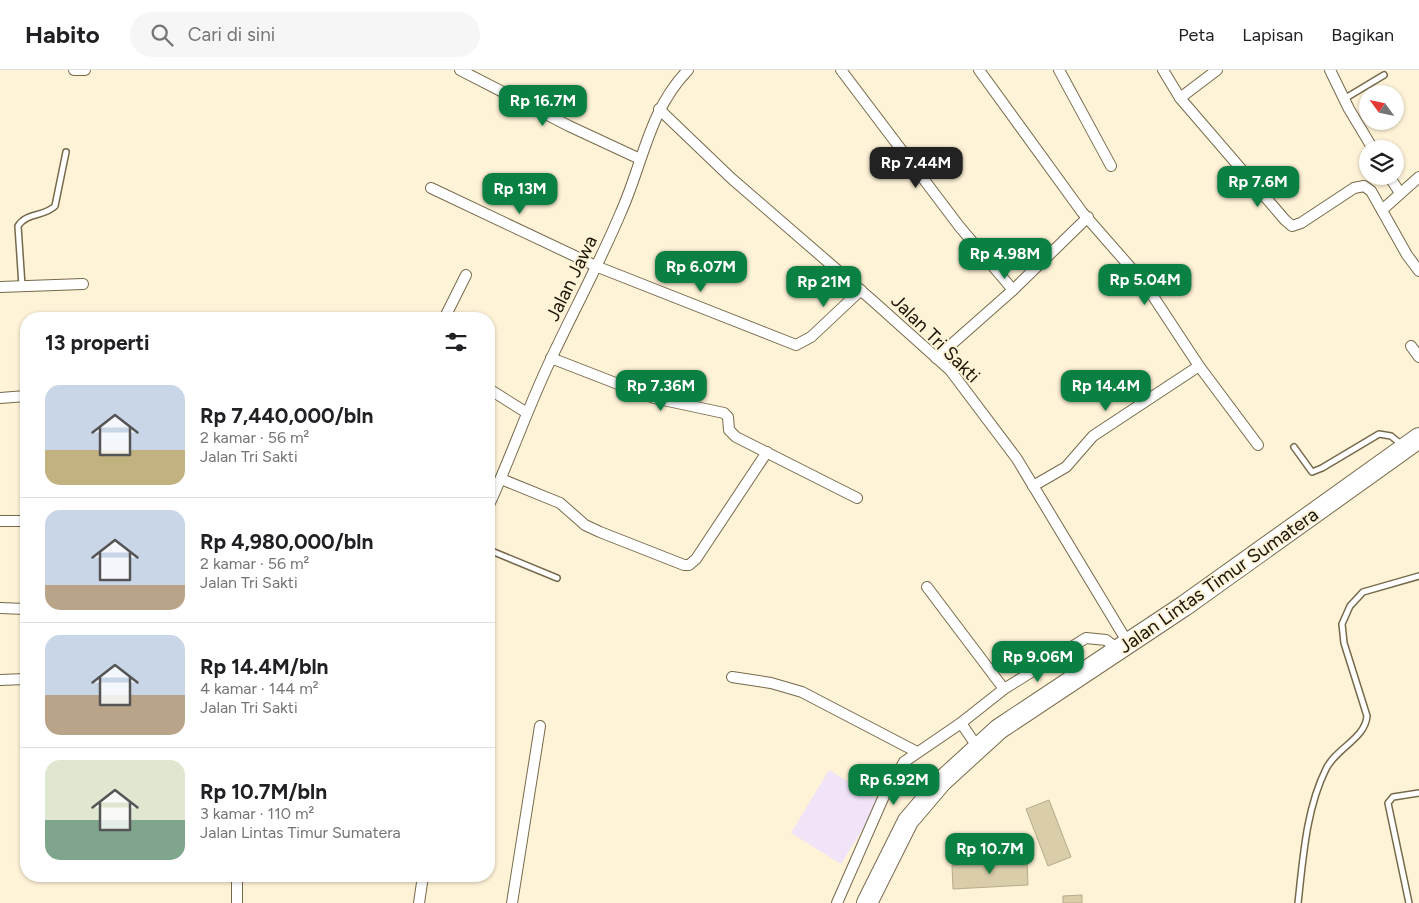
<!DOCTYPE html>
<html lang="id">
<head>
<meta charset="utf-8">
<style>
	:root { --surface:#fff; --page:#f6f6f6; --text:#202124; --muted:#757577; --line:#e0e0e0; --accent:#0b8043 }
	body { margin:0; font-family:Figtree,sans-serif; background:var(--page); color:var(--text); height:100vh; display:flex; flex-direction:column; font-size:19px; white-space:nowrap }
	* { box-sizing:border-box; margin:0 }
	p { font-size:16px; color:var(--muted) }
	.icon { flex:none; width:28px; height:28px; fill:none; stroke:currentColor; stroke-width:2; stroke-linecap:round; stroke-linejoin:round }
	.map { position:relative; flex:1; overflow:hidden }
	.panel { position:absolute; left:20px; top:242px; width:475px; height:570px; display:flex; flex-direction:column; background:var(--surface); border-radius:20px; box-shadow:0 1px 4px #0004 }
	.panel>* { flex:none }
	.needle { width:32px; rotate:303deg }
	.tools { position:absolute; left:1359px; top:15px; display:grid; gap:10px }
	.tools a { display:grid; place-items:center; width:45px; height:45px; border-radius:50%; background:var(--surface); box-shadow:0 1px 4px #0004; font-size:25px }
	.price { position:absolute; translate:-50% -42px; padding:0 11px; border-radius:10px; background:var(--accent); color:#fff; font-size:16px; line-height:32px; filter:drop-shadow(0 1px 2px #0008) }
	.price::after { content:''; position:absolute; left:50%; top:30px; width:15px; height:11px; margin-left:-8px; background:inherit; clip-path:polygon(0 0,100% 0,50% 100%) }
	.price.current { background:#222; color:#fff }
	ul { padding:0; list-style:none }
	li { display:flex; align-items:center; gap:15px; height:125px; padding:0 25px }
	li+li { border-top:1px solid var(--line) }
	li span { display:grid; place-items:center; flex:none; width:140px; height:100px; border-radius:15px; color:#555 }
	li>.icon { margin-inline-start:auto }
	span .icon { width:60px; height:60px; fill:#fffc; stroke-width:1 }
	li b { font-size:21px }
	h2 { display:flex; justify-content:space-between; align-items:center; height:60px; padding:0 25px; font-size:21px }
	header { display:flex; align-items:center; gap:30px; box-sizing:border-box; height:70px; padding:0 25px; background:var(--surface); border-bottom:1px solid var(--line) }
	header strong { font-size:24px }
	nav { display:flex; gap:28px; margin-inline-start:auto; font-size:18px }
	.search { width:350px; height:45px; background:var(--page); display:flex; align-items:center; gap:12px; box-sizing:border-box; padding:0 18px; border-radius:28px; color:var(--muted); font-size:19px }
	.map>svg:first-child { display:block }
	.education { fill:#f1e4f9 }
	.building { fill:#dacdaa; stroke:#b7ab89 }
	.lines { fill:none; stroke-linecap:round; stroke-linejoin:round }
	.lane-casing { stroke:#766a4b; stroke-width:8 }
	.street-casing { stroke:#766a4b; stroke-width:12 }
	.highway-casing { stroke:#766a4b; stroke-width:22 }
	.lane { stroke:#fff; stroke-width:5 }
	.street { stroke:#fff; stroke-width:10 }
	.highway { stroke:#fff; stroke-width:20 }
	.labels { text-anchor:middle; stroke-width:4; stroke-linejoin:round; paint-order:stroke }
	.street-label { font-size:19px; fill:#1c170a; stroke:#fef3d7 }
</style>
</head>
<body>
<header>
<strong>Habito</strong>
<div class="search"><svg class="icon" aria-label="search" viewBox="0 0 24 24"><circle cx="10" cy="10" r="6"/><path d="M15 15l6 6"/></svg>Cari di sini</div>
<nav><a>Peta</a><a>Lapisan</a><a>Bagikan</a></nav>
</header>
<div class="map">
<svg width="1419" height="833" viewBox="0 0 1419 833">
	<rect width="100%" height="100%" fill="#fef3d7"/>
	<path class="education" d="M829,700L880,731L841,794L791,763Z"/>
	<g class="building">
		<path d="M1049,730L1071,787L1048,796L1026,739Z"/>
		<path d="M1027,791L1028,815L953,819L952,795Z"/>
		<path d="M1082,825V833H1063V826Z"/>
	</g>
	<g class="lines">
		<g class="lane-casing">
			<g id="lane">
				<path d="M1344,29L1384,5"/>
				<path d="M22,216L18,156C27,142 44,147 55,136L66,82"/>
				<path d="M1294,377L1312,402L1322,398L1379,364L1391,366L1401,374"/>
				<path d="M489,480L557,508"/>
				<path d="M1298,833C1303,789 1306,739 1326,699C1336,678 1365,669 1367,646L1344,573L1342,554L1350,536L1363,522L1419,506"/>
				<path d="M1409,833L1388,733L1393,727L1419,723"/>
			</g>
		</g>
		<g class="street-casing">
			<g id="street">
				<path d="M74,0H85"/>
				<path d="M460,0L569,56L640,89"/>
				<path d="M841,0L959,156L1013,220"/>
				<path d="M979,0L1082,142L1145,214L1199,296L1258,375"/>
				<path d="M1059,0L1111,96"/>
				<path d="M1163,0L1180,28"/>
				<path d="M1217,0L1180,28L1285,150L1292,156L1301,153L1354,118L1364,116L1371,121L1407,185L1419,201"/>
				<path d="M1330,0L1349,39L1373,79"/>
				<path d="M659,39L731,108L873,231L950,300L1017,389L1128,573"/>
				<path d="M1389,106L1400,123"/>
				<path d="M431,118L598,197L796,275L811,267L861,220"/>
				<path d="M1382,140L1419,107"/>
				<path d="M0,217L83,214"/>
				<path d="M444,249L466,205"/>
				<path d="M1411,276L1419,287"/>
				<path d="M551,288L654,328L724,343L728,347L729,360L736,367L857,428"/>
				<path d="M936,288L1013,220L1088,147"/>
				<path d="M489,319L527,343"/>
				<path d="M0,328L26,326"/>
				<path d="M501,409L560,433L585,455L600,462L684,495H689L696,489L767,382"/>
				<path d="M1033,416L1066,397L1093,366L1199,296"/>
				<path d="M489,435C511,387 528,337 551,289C574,240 600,192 621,142C643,93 649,40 688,0"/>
				<path d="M0,451H26"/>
				<path d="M927,517L1004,619"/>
				<path d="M0,538L26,539"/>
				<path d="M732,607L771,613L802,622L917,682"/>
				<path d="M0,610L26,609"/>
				<path d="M961,653L1004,619L1086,568L1106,570L1118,579"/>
				<path d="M237,833V806"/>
				<path d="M419,833L423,806"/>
				<path d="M512,833L540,656"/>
				<path d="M837,833L884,726L904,692L961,653L978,678"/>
			</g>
		</g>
		<g class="highway-casing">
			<path id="highway" d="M867,833L908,751L942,711L999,659L1184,536L1419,368"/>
		</g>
		<use href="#lane" class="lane"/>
		<use href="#street" class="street"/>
		<use href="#highway" class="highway"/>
	</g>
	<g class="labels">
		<g class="street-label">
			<text transform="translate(571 208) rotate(-64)" y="7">Jalan Jawa</text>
			<text transform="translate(936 268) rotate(45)" y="7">Jalan Tri Sakti</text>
			<text transform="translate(1218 510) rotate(-35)" y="7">Jalan Lintas Timur Sumatera</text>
		</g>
	</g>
</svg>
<div class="tools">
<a><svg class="needle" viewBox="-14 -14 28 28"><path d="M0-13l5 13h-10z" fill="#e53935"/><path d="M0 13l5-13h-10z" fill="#757577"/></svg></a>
<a><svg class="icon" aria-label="layers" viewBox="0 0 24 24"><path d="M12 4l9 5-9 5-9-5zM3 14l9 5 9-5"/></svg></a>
</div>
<b class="price" style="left:543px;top:57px">Rp 16.7M</b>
<b class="price current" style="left:916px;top:119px">Rp 7.44M</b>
<b class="price" style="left:1258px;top:138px">Rp 7.6M</b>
<b class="price" style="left:520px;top:145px">Rp 13M</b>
<b class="price" style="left:1005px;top:210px">Rp 4.98M</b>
<b class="price" style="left:701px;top:223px">Rp 6.07M</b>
<b class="price" style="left:1145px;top:236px">Rp 5.04M</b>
<b class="price" style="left:824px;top:238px">Rp 21M</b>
<b class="price" style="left:661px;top:342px">Rp 7.36M</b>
<b class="price" style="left:1106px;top:342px">Rp 14.4M</b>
<b class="price" style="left:1038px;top:613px">Rp 9.06M</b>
<b class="price" style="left:894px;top:736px">Rp 6.92M</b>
<b class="price" style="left:990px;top:805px">Rp 10.7M</b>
<section class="panel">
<h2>13 properti<svg class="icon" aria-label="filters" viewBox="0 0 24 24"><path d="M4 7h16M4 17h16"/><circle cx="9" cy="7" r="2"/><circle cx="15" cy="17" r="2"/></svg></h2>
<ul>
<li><span style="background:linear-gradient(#c9d6e8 65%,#c2b280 0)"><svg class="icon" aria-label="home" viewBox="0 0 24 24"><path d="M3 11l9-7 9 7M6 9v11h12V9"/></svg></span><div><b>Rp 7,440,000/bln</b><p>2 kamar · 56 m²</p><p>Jalan Tri Sakti</p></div></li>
<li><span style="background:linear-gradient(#c9d6e8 75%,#b9a48a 0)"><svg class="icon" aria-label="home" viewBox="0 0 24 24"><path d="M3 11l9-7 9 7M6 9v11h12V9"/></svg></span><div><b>Rp 4,980,000/bln</b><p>2 kamar · 56 m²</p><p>Jalan Tri Sakti</p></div></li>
<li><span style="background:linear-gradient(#c9d6e8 60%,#b9a48a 0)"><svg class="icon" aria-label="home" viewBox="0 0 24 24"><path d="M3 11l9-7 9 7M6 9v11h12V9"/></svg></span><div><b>Rp 14.4M/bln</b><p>4 kamar · 144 m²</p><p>Jalan Tri Sakti</p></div></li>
<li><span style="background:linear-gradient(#dfe7d0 60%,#7fa58c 0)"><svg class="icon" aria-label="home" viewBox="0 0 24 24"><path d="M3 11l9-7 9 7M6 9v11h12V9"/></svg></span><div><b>Rp 10.7M/bln</b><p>3 kamar · 110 m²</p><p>Jalan Lintas Timur Sumatera</p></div></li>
</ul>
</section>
</div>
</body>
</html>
